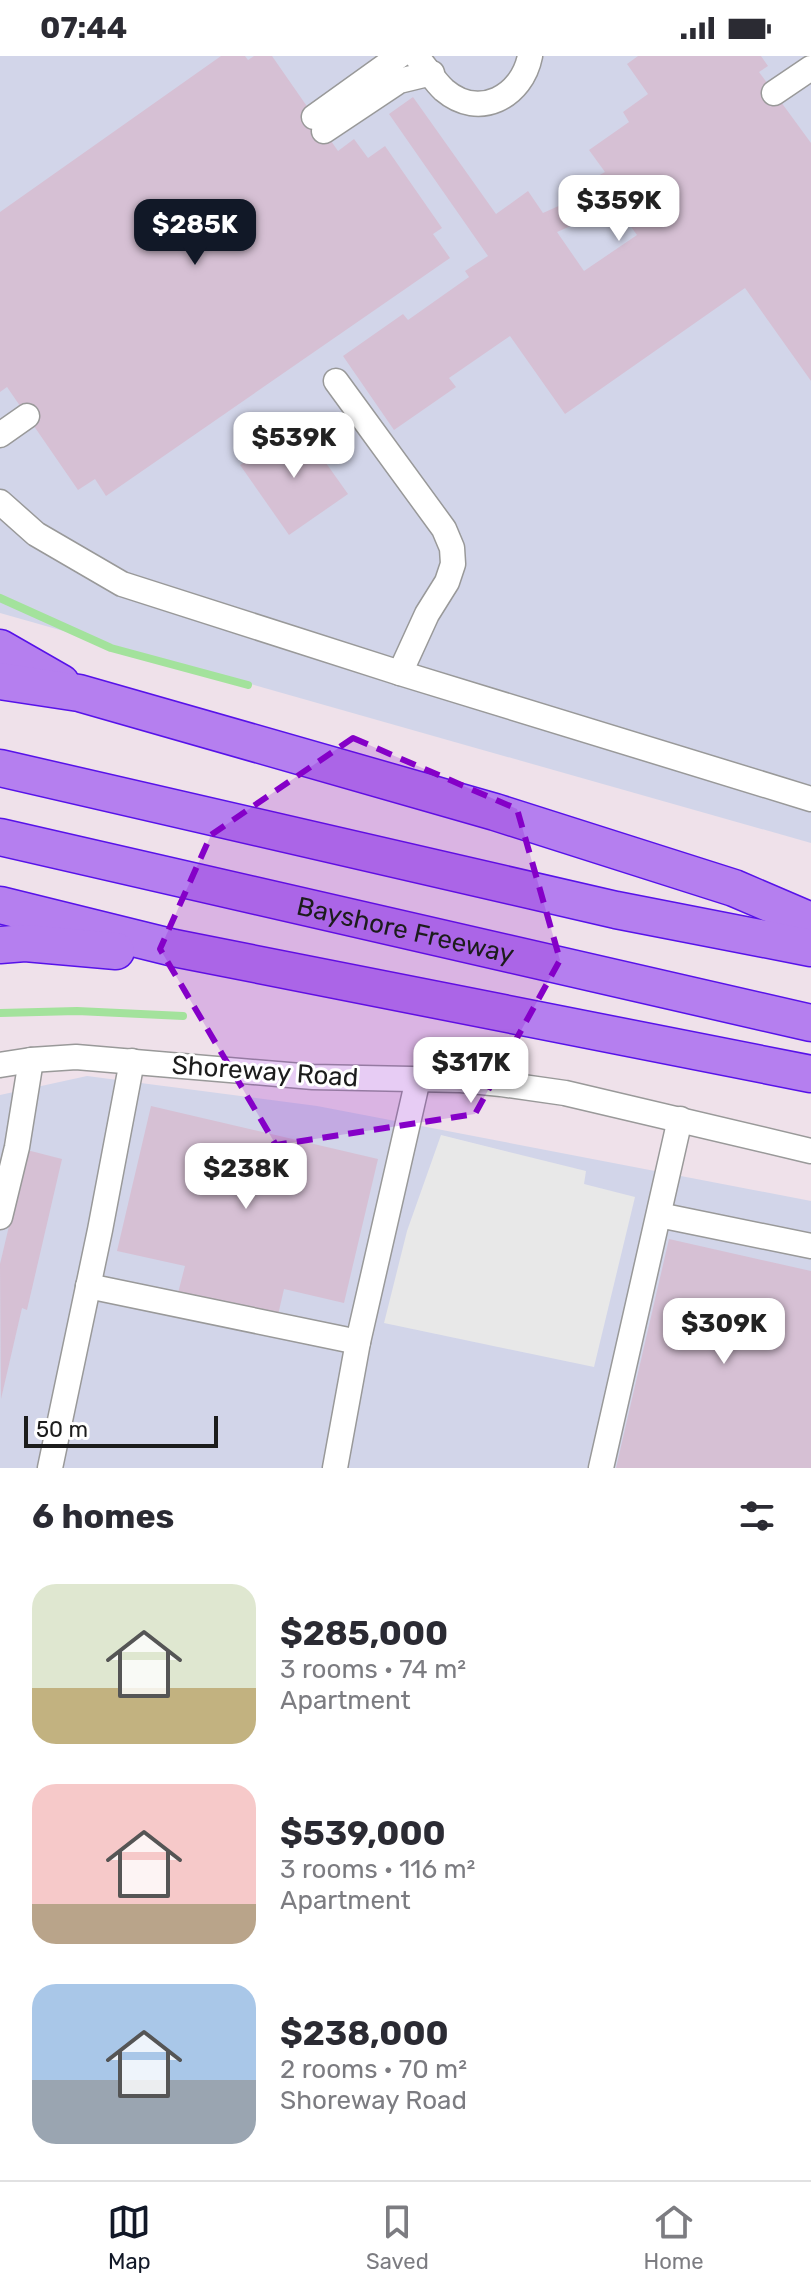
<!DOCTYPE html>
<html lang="en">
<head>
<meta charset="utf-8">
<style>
	:root { --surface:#fff; --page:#f2f2f3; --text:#2b2b33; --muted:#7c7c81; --line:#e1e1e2; --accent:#111827 }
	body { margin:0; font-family:Rubik,sans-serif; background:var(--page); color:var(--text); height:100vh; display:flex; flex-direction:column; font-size:30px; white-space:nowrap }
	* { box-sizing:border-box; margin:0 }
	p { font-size:26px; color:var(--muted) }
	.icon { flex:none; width:44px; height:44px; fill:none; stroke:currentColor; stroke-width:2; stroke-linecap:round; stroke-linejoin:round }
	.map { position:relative; height:1412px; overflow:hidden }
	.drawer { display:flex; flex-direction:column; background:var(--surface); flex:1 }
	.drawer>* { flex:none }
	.scale { position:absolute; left:24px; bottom:20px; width:194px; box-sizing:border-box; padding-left:8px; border:4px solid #1c1c1c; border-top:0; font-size:22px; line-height:28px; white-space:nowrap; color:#1c1c1c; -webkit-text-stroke:6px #fff; paint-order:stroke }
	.price { position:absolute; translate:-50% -68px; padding:0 18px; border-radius:16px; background:#fff; color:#222; font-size:26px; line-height:52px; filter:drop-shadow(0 2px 4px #0008) }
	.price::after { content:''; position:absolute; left:50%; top:48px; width:24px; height:18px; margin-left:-12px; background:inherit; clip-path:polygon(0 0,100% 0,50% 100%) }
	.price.current { background:var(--accent); color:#fff }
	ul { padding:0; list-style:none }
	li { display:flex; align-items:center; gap:24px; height:200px; padding:0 32px }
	li span { display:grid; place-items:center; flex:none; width:224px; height:160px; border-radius:24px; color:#555 }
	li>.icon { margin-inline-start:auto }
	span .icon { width:96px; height:96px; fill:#fffc; stroke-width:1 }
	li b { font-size:34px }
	h2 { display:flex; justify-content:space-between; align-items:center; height:96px; padding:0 32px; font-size:34px }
	.status { display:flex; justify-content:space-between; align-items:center; height:56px; padding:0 40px; background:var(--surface); direction:ltr }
	.status svg { height:22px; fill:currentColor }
	.tabs { display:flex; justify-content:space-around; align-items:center; height:112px; border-top:2px solid var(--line); background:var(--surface); font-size:22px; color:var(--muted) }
	.tabs a { display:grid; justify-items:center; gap:4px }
	.tabs .current { color:var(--accent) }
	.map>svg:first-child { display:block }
	.industrial { fill:#d2d5e9 }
	.parking { fill:#e8e8e8 }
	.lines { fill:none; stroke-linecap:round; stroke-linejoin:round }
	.stream { stroke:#a3e29c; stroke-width:8 }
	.building { fill:#d6c0d4; fill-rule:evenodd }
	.minor-casing { stroke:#999; stroke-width:27 }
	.highway-casing { stroke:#5712e9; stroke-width:39 }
	.minor { stroke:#fff; stroke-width:24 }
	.highway { stroke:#b57fef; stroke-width:36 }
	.marked { fill:#8500c8; fill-opacity:0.2; stroke:#8500c8; stroke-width:6; stroke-dasharray:16 10; stroke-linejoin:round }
	.labels { text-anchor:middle; stroke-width:6; stroke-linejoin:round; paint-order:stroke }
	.street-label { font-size:26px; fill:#1c1c1c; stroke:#fff }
</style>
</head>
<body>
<div class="status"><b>07:44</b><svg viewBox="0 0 49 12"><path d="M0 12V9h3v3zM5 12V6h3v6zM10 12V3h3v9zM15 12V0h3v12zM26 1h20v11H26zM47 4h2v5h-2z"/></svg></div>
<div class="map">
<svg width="811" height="1412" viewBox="0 0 811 1412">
	<rect width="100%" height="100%" fill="#efe1ea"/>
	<g class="industrial">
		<path d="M0,0H811V787L0,557Z"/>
		<path d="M87,1020L317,1050L811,1145V1412H0V1039Z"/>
	</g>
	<path class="parking" d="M441,1079L586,1115L584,1128L635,1141L594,1311L384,1267L407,1175Z"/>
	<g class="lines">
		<g class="stream">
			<path d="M0,542L111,592L248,629"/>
			<path d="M0,957L77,955L183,960"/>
		</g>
	</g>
	<g class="building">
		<path d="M221,0H245L248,4L254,0H272L338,95L354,83L368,102L385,90L442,172L433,178L450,202L106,440L95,423L78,434L7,331L0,336V156Z"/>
		<path d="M638,0H761L768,10L759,16L811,87V325L745,232L565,358L510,280L449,322L456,331L394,374L343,300L403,258L408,264L469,221L465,215L488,200L389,58L413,41L496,158L528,135L543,157L603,130L596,121L605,116L589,94L629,66L623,56L648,38L627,8ZM616,150L637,179L584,215L557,176Z"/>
		<path d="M299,369L348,438L289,479L240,409Z"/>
		<path d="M151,1050L378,1103L344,1247L284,1233L278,1259L178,1237L185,1210L117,1195Z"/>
		<path d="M27,1094L62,1103L27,1254L22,1252L1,1343L0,1208Z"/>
		<path d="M669,1183L811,1215V1412H616Z"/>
	</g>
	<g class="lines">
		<g class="minor-casing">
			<g id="minor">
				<path d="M416,0C426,11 434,25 444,34C479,64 522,41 530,0"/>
				<path d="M774,37L811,12"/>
				<path d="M314,61L399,0"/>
				<path d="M324,75L399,25L432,17"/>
				<path d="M336,325L444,473L452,492L453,508L447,526L427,558L400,617"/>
				<path d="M0,379L27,360"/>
				<path d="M0,446L36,478L122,528L400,617L811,743"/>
				<path d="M0,1009L31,1004L76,1001L313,1021L461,1024L501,1028L565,1037L811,1095"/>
				<path d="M659,1159L811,1190"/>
				<path d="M0,1161L17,1091L31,1004"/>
				<path d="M88,1230L358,1286"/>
				<path d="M50,1412L100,1174L132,1005"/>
				<path d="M335,1412L358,1286L418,1023"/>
				<path d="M601,1412L680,1063"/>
			</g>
		</g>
		<g class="highway-casing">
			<g id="highway">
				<path d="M0,592L61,627"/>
				<path d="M0,625L79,637L495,756L734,832L811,865"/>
				<path d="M0,712L616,854L811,892"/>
				<path id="s1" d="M0,781L811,967"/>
				<path d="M0,849L174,892L811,1018"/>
				<path d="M0,889L25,887L116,895"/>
			</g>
		</g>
		<use href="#minor" class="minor"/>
		<use href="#highway" class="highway"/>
	</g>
	<path class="marked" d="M353,682L517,753L560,904L475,1058L276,1089L160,893L211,779Z"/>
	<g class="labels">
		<g class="street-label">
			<text dy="9" stroke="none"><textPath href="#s1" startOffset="416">Bayshore Freeway</textPath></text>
			<text transform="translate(265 1015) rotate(4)" y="9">Shoreway Road</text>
		</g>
	</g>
</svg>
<div class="scale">50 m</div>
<b class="price" style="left:619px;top:187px">$359K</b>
<b class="price current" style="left:195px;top:211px">$285K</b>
<b class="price" style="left:294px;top:424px">$539K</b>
<b class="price" style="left:471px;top:1049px">$317K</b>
<b class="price" style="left:246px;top:1155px">$238K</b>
<b class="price" style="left:724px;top:1310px">$309K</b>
</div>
<section class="drawer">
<h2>6 homes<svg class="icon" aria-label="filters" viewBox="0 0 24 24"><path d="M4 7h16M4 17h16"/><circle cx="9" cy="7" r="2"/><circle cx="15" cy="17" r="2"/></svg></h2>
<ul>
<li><span style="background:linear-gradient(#dfe7d0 65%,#c2b280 0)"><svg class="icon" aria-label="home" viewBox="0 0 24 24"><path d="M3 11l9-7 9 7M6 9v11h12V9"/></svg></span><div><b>$285,000</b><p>3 rooms · 74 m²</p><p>Apartment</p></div></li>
<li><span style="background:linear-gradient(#f6c9c9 75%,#b9a48a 0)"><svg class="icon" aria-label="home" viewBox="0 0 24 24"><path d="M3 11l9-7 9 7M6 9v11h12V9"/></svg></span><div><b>$539,000</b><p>3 rooms · 116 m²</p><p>Apartment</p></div></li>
<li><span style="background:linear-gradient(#a9c7e8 60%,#9aa5b1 0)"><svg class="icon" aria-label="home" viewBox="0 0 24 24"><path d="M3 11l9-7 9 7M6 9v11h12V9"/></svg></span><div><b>$238,000</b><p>2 rooms · 70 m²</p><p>Shoreway Road</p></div></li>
</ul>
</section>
<nav class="tabs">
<a class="current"><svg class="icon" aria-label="map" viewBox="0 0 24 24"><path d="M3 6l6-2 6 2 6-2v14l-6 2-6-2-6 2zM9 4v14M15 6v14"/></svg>Map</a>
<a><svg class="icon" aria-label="saved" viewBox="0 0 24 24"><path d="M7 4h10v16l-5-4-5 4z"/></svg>Saved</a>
<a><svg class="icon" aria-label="home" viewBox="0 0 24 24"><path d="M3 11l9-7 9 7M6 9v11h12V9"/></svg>Home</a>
</nav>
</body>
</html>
